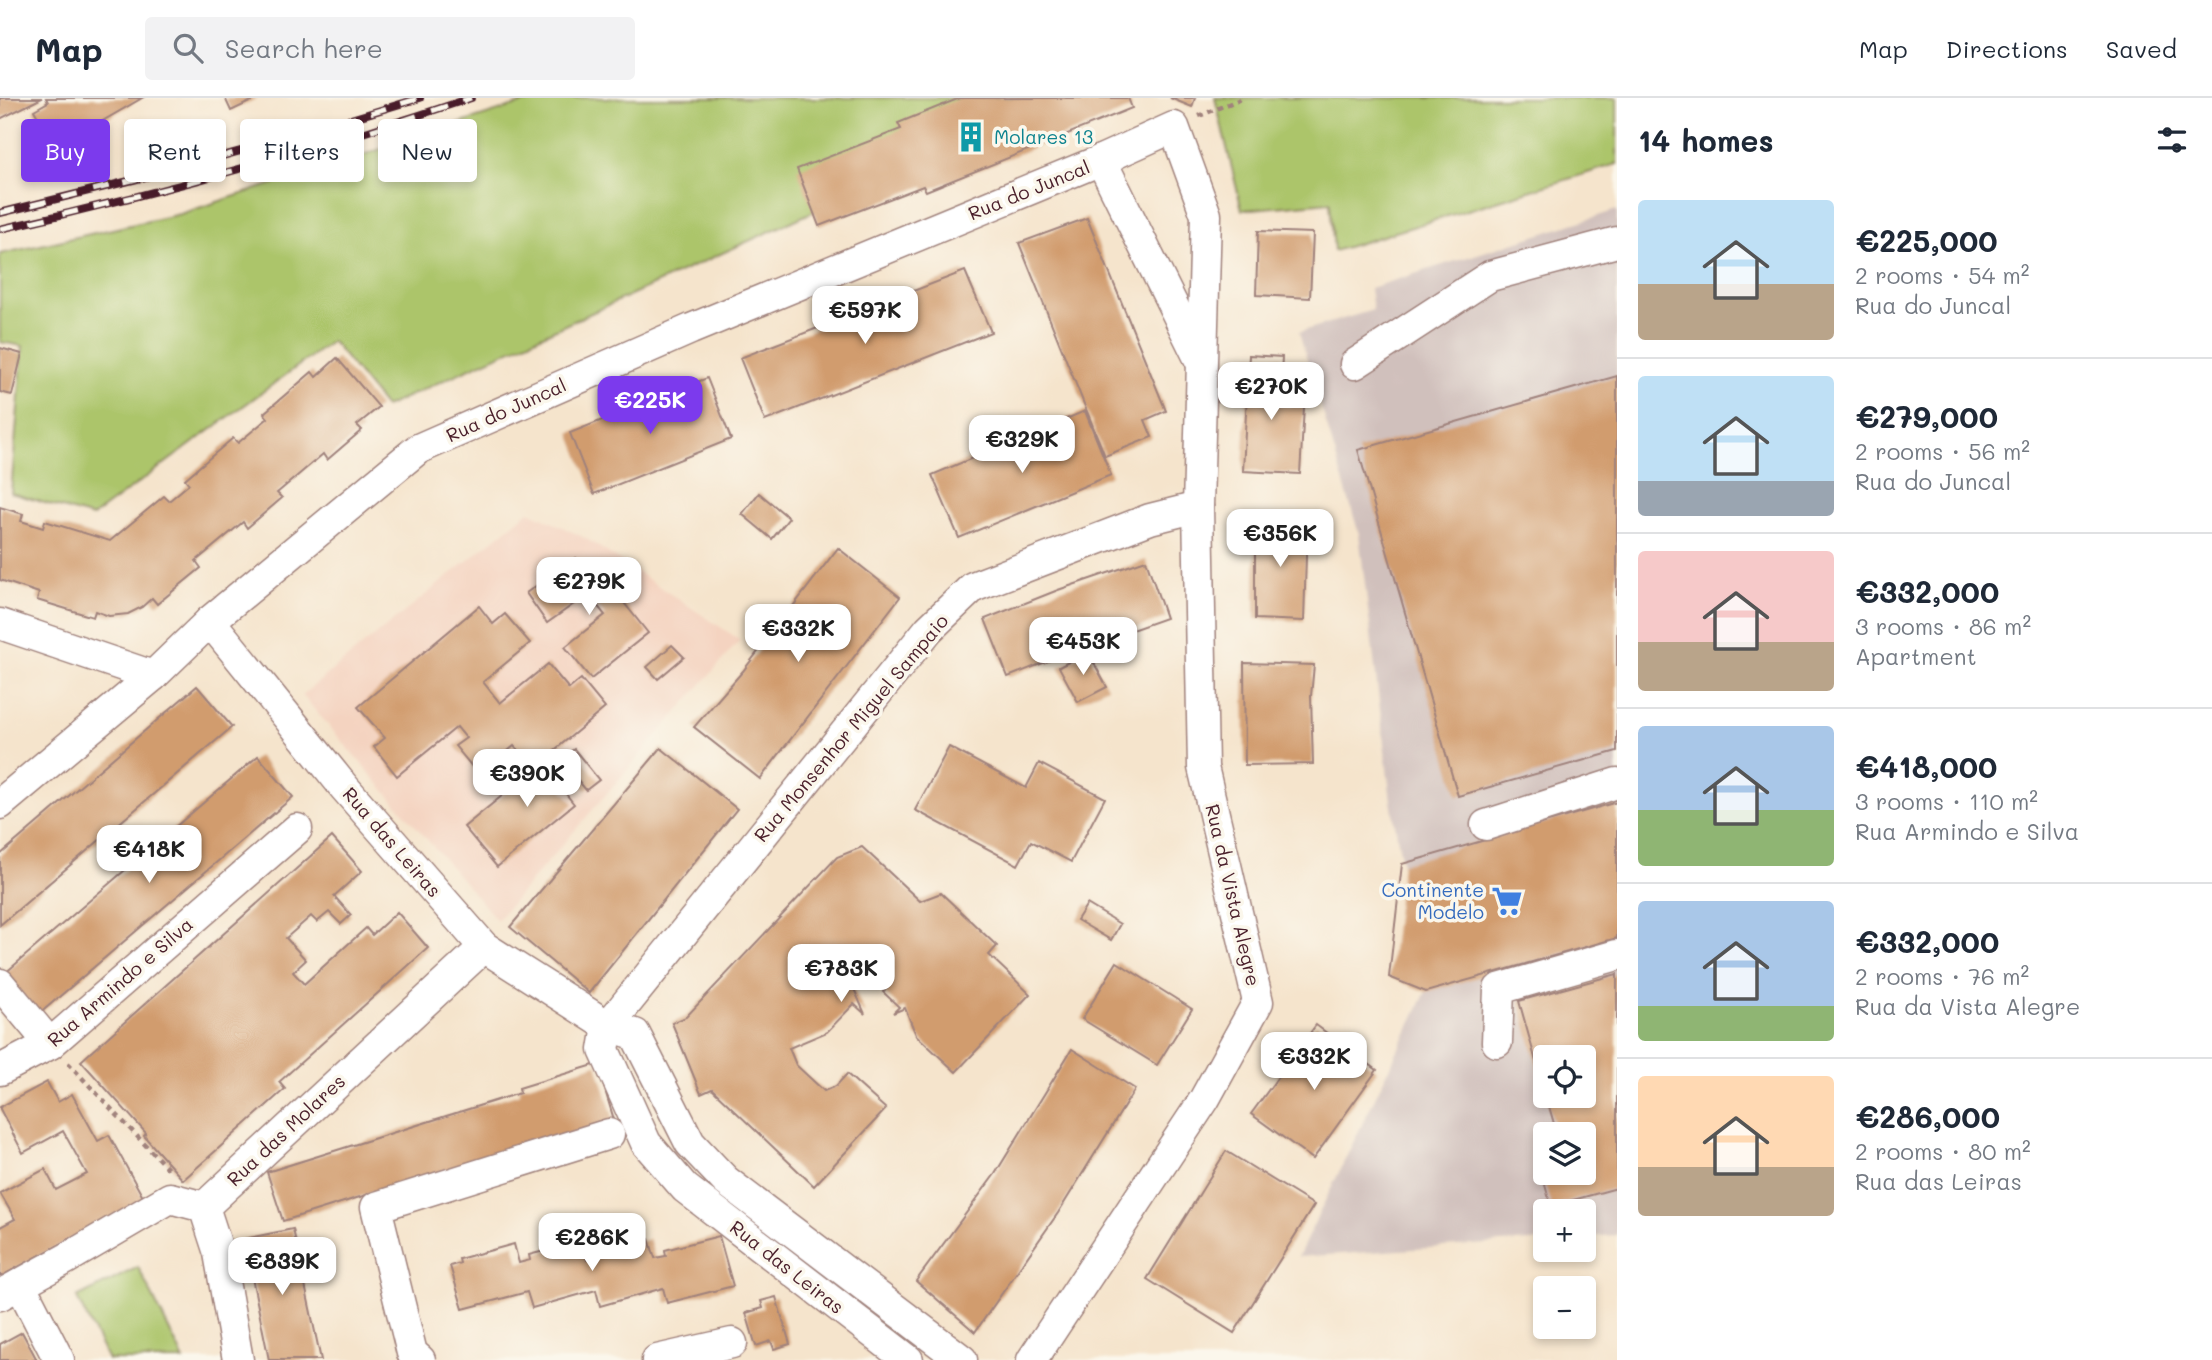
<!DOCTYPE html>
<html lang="en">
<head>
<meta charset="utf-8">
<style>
	:root { --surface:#fff; --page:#f2f2f3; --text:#1f2937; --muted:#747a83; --line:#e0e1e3; --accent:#7c3aed }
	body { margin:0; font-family:Mali,sans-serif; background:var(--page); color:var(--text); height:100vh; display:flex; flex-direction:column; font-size:26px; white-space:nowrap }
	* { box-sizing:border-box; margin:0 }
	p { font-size:23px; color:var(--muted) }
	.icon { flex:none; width:38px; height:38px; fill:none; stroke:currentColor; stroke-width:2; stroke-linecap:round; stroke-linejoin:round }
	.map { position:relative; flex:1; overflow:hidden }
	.sheet { display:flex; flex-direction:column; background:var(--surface); width:595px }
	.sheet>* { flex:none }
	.hud { position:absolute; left:21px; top:21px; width:665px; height:63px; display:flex; gap:14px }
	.fabs { position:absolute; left:1533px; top:947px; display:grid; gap:14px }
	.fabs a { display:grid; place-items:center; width:63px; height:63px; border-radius:7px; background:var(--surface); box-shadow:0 4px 10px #0003; font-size:35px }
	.price { position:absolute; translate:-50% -60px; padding:0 16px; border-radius:14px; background:#fff; color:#222; font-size:23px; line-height:46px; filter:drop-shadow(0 2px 4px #0008) }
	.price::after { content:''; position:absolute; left:50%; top:42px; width:21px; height:16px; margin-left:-10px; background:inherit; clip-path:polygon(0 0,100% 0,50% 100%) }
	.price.selected { background:var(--accent); color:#fff }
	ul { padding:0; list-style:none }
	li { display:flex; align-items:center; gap:21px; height:175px; padding:0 21px }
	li+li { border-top:2px solid var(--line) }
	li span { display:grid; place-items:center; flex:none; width:196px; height:140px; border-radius:7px; color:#555 }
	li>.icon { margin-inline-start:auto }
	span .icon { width:84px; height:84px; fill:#fffc; stroke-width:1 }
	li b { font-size:30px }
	h2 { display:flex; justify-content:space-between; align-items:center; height:84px; padding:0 21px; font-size:30px }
	.tag { padding:0 24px; border-radius:7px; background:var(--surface); box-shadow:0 4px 10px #0003; font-size:24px; line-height:63px }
	.tag.selected { background:var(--accent); color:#fff }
	header { display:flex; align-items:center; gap:42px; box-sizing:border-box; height:98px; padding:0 35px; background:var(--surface); border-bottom:2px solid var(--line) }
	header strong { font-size:33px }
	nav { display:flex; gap:38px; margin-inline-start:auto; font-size:24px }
	.search { width:490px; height:63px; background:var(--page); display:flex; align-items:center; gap:18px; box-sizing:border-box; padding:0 24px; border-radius:7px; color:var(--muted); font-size:26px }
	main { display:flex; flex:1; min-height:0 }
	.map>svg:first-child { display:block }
	.built { fill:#f4d3c0 }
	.industrial { fill:#d0c0bc; fill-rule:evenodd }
	.green { fill:#acc56b; stroke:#7b724b; stroke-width:2 }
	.building { fill:#d19c6e }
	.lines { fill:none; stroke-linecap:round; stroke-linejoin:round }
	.minor-casing { stroke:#a0827c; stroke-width:33 }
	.path { stroke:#a0827c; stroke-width:4.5; stroke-dasharray:5 5; stroke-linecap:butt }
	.minor { stroke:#fff; stroke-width:30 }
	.rail-casing { stroke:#4a1f2b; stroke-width:8 }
	.rail { stroke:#fbf7ec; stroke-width:5; stroke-dasharray:16; stroke-linecap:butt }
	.labels { text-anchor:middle; stroke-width:7; stroke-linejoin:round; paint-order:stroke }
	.culture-label { font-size:19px; fill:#0d838f; stroke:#fbf7ec; text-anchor:start }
	.street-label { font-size:19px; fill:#4a1f2b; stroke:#fbf7ec }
	.shop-label { font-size:19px; fill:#366cbe; stroke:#fbf7ec; text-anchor:end }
</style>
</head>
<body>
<header>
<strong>Map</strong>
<div class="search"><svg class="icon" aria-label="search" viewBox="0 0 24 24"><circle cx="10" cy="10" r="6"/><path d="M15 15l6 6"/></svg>Search here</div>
<nav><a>Map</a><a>Directions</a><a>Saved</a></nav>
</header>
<main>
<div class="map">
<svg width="1617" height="1262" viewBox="0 0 1617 1262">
	<rect width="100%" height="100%" fill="#fbf7ec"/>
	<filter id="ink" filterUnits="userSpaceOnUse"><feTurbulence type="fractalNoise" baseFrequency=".0143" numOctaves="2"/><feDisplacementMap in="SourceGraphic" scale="14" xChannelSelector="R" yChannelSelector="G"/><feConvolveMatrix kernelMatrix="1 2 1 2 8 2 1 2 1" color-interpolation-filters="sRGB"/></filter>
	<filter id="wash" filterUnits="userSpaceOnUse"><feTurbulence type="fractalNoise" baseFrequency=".00686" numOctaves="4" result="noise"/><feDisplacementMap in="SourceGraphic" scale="28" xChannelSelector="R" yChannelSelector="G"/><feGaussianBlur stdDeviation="1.57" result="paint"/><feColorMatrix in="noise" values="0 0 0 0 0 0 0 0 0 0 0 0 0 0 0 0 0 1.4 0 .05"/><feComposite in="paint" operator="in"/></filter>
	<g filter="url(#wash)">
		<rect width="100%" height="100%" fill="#f5e4cc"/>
		<path class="built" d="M529,413L587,441L740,542L497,822L302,597Z"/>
		<g class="industrial">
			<path d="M1617,112V704L1402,766L1391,703L1359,436L1299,234L1373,212L1370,190Z"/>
			<path d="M1617,840V1137L1584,1139V1113H1545V1142L1298,1159L1426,894ZM1545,959H1584V998H1545ZM1545,1036H1584V1074H1545Z"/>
		</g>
		<g class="green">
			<path d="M539,0H1062L385,309L332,243L92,419L11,395L23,248L0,244V156L180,116Z"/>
			<path d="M1215,0H1617V66L1334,153L1330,104L1242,112Z"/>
			<path d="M138,1169L184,1262H108L77,1200Z"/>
		</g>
		<g id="blocks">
			<g class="building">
				<path d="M0,0H42L0,21Z"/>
				<path d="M46,0H142L56,50L34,12L48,4Z"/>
				<path d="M225,0H258L231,13Z"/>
				<path d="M960,0H1128L1132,10L926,93L923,88L819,128L797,71L901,31L898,25Z"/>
				<path d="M1170,0H1195L1192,9Z"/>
				<path d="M1087,120L1166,313L1145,322L1152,339L1105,358L1019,145Z"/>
				<path d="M1258,133L1313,135L1310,200L1256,197Z"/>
				<path d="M965,173L991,234L765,323L740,260Z"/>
				<path d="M0,250L22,256L12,297L0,294Z"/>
				<path d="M1249,257L1282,259L1279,308L1304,309L1300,376L1243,373Z"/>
				<path d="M337,260L379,309L357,327L362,332L327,362L323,356L277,395L282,400L247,430L243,424L196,463L201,470L157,506L152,500L142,509L128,516L109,518L95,513L93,519L37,502L39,495L0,482V409L23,416L21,423L43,430L45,423L110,443L164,398L169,403L189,386L185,381L233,340L238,345L268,320L264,315L312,274L316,279Z"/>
				<path d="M1617,278V653L1458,698L1358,352Z"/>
				<path d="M707,280L731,341L594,396L570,335Z"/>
				<path d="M1085,313L1111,377L959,440L932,377Z"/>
				<path d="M759,395L789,420L772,441L742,416Z"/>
				<path d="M1255,419L1307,424L1304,523L1255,521Z"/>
				<path d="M838,450L900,499L760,681L694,629L743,573Z"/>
				<path d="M576,460L596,488L605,481L648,535L591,581L565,549L605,517L588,496L547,525L526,495Z"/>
				<path d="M1146,462L1166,520L1081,550L1008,579L985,521L1058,492Z"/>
				<path d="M479,508L493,526L505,516L530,545L483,584L500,605L548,566L569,591L581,581L605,610L533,670L514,648L479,677L455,648L466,640L457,629L397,678L374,649L385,640L358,609Z"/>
				<path d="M672,547L684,559L658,581L647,569Z"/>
				<path d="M1088,554L1107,589L1078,604L1059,569Z"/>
				<path d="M1244,565L1314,567L1311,598L1313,666L1245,667Z"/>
				<path d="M197,588L232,629L0,827V757Z"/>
				<path d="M949,649L1026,690L1039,665L1105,700L1071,764L1031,743L1018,767L915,712Z"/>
				<path d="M661,650L737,711L589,895L510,829Z"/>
				<path d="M574,651L599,682L586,692L568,670L554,681L574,706L497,769L464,729L525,679L518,671L525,665L538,681Z"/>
				<path d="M258,658L293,699L39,916L4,876Z"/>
				<path d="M1617,704V840L1426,894L1389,879L1402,766Z"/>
				<path d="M332,739L362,773L334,798L351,817L341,826L329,814L317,824L311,818L286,840L306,862L293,874L304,886L366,830L372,837L397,814L428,850L279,984L285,991L183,1082L144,1038L146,1035L81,963Z"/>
				<path d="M862,749L920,803L941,795L997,848L989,857L1030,896L956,974L916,937L905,910L893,915L899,909L883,894L891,885L883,888L870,875L854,891L865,916L854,906L827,934L789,950L796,967L824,993L836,988L847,976L886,1011L814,1088L712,991L701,996L672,925L686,919L837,759Z"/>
				<path d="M1087,806L1120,826L1111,842L1077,822Z"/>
				<path d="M1117,864L1192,911L1157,967L1082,921Z"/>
				<path d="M1617,876V1090L1551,1108L1541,1073L1584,1074V1036H1557L1546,998H1584V959H1545L1544,992L1519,903Z"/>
				<path d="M1316,927L1377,972L1313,1061L1251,1016Z"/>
				<path d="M1072,951L1135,991L1058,1115L975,1234L916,1183L995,1076Z"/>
				<path d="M597,966L615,1025L536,1044L283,1123L267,1074L520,995L519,990Z"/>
				<path d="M47,984L58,1004L72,996L98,1043L109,1037L144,1101L0,1179V1129L15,1121L0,1095L45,1071L56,1092L87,1076L63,1033L23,1055L0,1011V1009Z"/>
				<path d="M1226,1053L1314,1107L1234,1235L1147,1181Z"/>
				<path d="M293,1131L321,1262H269L244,1141Z"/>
				<path d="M719,1138L733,1188L667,1205L663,1190L600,1208L596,1192L532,1210L527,1194L463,1211L450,1168L460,1165L459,1161L514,1146L519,1165L530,1162L529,1157L582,1143L587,1162L599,1159L597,1155L649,1141L655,1160L666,1158L665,1152Z"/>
				<path d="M776,1199L790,1246L774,1251L771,1243L756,1248L746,1215L763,1210L761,1203Z"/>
				<path d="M22,1234L37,1262H0V1246Z"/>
			</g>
		</g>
	</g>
	<g filter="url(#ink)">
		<use href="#blocks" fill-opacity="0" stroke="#a0827c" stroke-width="2"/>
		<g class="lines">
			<g class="minor-casing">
				<g id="minor">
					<path d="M1101,62L1201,264"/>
					<path d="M1355,266L1490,178L1617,144"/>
					<path d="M210,523L344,689L484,849L608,928L635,936L690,1045L726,1083L962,1262"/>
					<path d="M0,526L153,578"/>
					<path d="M0,706L153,578L210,523L418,351L691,231L1101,62L1174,29L1206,117L1198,409L1203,669L1258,904L1204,1002L1032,1262"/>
					<path d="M1486,727L1617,685"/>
					<path d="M0,886L50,946"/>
					<path d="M1497,944L1499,891L1617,857"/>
					<path d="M0,972L50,946L297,731"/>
					<path d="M20,1186L59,1262"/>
					<path d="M0,1197L66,1161L170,1100L204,1109"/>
					<path d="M238,1262L219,1155L204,1109L484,849"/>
					<path d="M420,1262L412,1255L376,1109L609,1036"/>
					<path d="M657,1262L732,1245"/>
					<path d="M908,1262L685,1090L646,1045L604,952L608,928L929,531L973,489L1150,421L1198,409"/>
				</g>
			</g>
			<g class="path">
				<path d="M1199,18L1243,0"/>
				<path d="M68,965L168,1071"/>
			</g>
			<use href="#minor" class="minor"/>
			<g class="rail-casing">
				<g id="rail">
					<path d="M0,115L153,77L285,41L420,0"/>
					<path d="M0,131C159,95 317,52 471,0"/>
				</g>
			</g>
			<use href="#rail" class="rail"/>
		</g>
	</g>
	<defs>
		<g id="building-bare" transform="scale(2.415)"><path d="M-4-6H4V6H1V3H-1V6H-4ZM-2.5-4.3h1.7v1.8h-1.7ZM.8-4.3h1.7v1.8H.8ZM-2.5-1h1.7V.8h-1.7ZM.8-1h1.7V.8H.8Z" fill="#0f9aa8" stroke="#fbf7ec" stroke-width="2.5" paint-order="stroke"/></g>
		<g id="supermarket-bare" transform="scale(2.415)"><path d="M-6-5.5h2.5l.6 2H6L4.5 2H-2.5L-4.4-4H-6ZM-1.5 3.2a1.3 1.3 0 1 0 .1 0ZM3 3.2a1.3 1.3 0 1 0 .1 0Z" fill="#3f7fe0" stroke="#fbf7ec" stroke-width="2.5" paint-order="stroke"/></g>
	</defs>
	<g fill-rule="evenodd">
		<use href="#building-bare" x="971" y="39"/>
		<use href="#supermarket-bare" x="1507" y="803"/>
	</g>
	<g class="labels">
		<g class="culture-label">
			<text x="994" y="46">Molares 13</text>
		</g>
		<g class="street-label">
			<text transform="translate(1029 92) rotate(-22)" y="7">Rua do Juncal</text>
			<text transform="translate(506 312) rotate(-24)" y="7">Rua do Juncal</text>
			<text transform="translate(851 630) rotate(-50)" y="7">Rua Monsenhor Miguel Sampaio</text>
			<text transform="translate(392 744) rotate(49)" y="7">Rua das Leiras</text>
			<text transform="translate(1233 797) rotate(77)" y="7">Rua da Vista Alegre</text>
			<text transform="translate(120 884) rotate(-41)" y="7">Rua Armindo e Silva</text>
			<text transform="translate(286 1032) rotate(-43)" y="7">Rua das Molares</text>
			<text transform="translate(787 1169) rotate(38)" y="7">Rua das Leiras</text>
		</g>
		<g class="shop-label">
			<text x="1484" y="799">Continente<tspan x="1484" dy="22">Modelo</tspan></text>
		</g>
	</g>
</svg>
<div class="fabs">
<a><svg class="icon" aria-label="locate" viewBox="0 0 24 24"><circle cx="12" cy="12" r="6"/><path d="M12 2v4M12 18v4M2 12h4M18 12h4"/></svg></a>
<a><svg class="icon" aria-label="layers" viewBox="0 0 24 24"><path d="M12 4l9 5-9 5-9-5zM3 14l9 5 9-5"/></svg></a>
<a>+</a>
<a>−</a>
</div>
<b class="price" style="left:865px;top:248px">€597K</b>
<b class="price" style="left:1271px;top:324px">€270K</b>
<b class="price selected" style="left:650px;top:338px">€225K</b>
<b class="price" style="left:1022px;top:377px">€329K</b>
<b class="price" style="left:1280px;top:471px">€356K</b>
<b class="price" style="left:589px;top:519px">€279K</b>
<b class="price" style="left:798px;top:566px">€332K</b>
<b class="price" style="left:1083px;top:579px">€453K</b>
<b class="price" style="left:527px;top:711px">€390K</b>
<b class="price" style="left:149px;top:787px">€418K</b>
<b class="price" style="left:841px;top:906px">€783K</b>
<b class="price" style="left:1314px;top:994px">€332K</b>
<b class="price" style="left:592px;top:1175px">€286K</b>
<b class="price" style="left:282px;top:1199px">€839K</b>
<div class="hud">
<a class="tag selected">Buy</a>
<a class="tag">Rent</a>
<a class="tag">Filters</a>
<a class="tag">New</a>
</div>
</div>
<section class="sheet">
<h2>14 homes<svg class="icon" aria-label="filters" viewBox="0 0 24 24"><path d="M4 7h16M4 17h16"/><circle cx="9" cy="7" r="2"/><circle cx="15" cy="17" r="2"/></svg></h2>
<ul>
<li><span style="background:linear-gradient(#bfe0f5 60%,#b9a48a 0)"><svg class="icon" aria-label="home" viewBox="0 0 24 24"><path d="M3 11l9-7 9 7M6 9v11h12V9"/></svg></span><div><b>€225,000</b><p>2 rooms · 54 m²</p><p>Rua do Juncal</p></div></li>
<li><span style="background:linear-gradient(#bfe0f5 75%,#9aa5b1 0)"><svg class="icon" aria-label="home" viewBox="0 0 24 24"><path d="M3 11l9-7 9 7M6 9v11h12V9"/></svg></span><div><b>€279,000</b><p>2 rooms · 56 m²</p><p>Rua do Juncal</p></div></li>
<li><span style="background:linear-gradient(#f6c9c9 65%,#b9a48a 0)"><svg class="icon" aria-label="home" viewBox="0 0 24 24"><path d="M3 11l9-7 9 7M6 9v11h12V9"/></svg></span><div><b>€332,000</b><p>3 rooms · 86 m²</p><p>Apartment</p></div></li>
<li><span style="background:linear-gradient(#a9c7e8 60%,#8fb573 0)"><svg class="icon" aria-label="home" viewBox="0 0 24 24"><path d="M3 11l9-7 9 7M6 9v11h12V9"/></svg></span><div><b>€418,000</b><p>3 rooms · 110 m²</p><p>Rua Armindo e Silva</p></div></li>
<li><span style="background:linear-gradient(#a9c7e8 75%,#8fb573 0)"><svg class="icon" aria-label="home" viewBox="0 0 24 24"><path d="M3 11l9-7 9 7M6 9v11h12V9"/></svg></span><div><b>€332,000</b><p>2 rooms · 76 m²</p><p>Rua da Vista Alegre</p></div></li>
<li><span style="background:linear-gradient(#ffd9b3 65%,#b9a48a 0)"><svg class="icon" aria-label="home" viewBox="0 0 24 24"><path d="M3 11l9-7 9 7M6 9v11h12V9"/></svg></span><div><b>€286,000</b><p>2 rooms · 80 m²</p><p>Rua das Leiras</p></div></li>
</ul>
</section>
</main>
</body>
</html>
